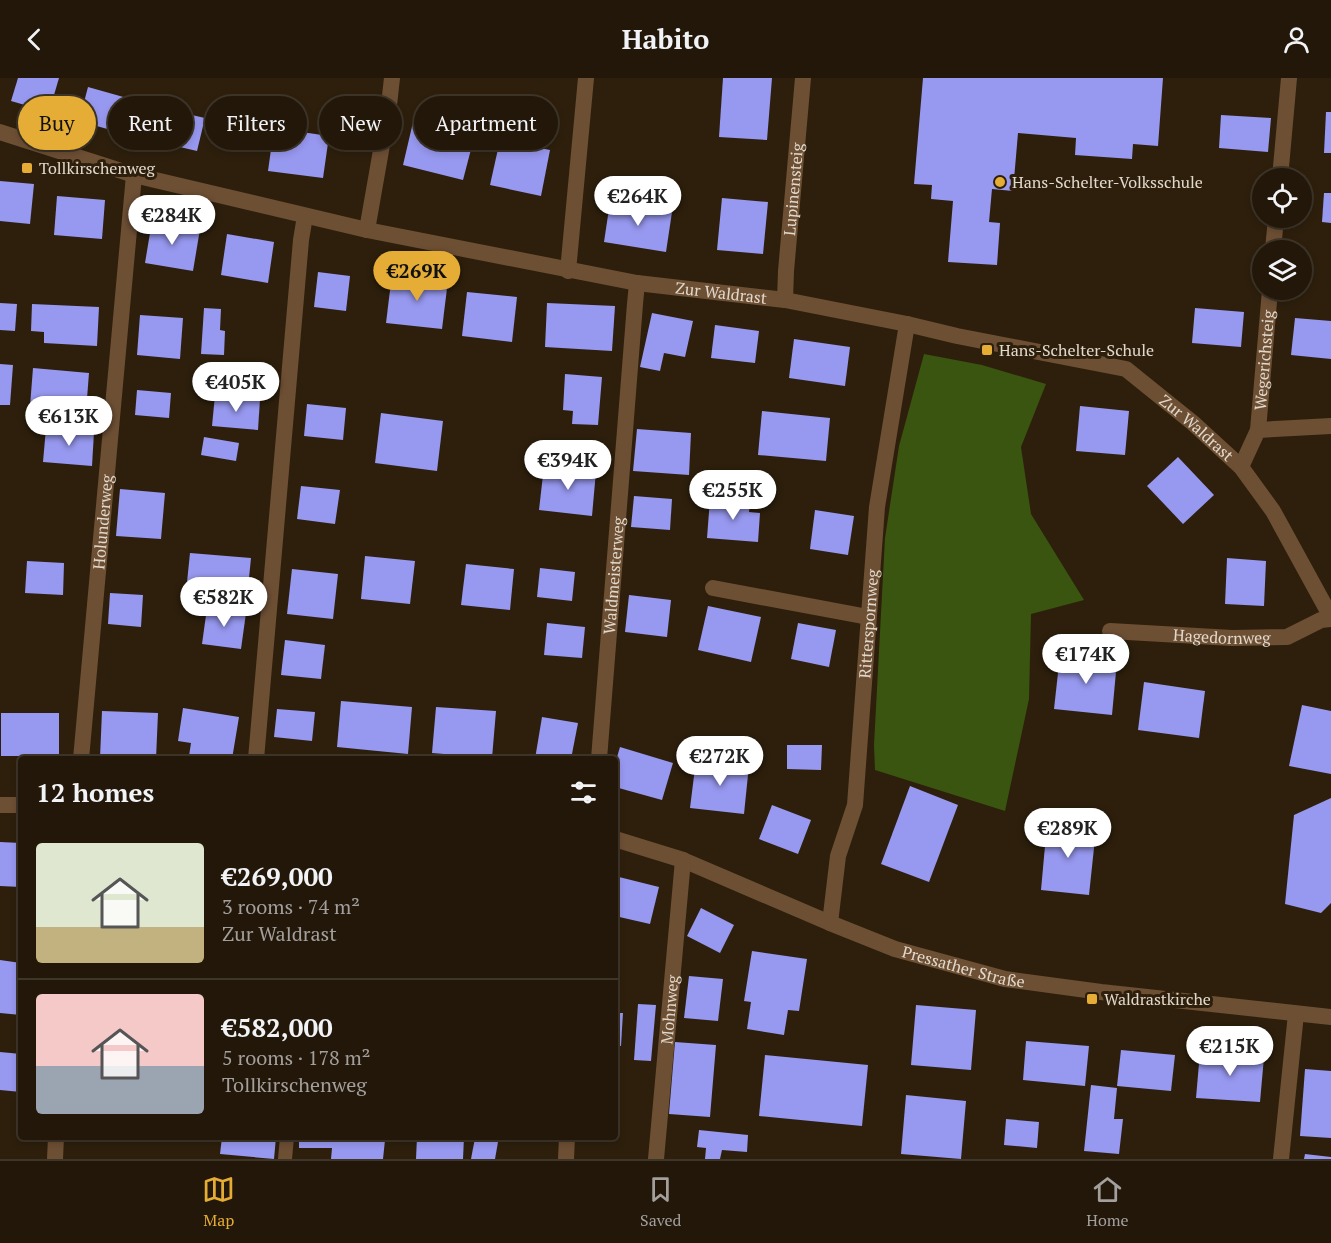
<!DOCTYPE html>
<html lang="en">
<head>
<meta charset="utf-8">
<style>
	:root { --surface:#221709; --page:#2e2417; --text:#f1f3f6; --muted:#a29f9c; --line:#3f362a; --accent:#e5ad35 }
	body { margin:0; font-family:"PT Serif",serif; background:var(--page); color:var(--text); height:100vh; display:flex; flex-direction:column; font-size:22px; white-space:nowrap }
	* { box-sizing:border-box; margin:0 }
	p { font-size:20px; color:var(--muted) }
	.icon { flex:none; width:33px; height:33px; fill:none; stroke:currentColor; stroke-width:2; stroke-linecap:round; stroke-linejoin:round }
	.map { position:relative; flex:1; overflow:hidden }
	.sheet { position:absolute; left:18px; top:678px; width:600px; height:384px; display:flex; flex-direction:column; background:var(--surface); border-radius:6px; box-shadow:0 3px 9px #0003,0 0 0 2px var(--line) }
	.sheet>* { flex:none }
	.banner { position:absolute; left:18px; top:18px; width:600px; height:54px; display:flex; gap:12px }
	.fabs { position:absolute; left:1252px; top:90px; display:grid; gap:12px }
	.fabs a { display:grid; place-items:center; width:60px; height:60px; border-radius:50%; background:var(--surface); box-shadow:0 3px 9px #0003,0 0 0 2px var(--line); font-size:30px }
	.price { position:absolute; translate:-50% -51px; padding:0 14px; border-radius:21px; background:#fff; color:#222; font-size:20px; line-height:39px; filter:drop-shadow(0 2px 3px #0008) }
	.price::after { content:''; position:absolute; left:50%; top:36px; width:18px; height:14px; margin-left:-9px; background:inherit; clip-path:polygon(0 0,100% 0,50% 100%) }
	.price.selected { background:var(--accent); color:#111 }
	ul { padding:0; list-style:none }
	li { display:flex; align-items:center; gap:18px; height:150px; padding:0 18px }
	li+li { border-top:2px solid var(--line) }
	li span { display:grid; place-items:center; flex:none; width:168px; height:120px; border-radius:6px; color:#555 }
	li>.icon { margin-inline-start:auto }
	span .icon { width:72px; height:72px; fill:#fffc; stroke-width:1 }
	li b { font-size:26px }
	h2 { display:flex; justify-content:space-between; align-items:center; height:72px; padding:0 18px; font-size:26px }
	.pill { padding:0 21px; border-radius:27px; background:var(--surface); box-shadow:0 3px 9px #0003,0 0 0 2px var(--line); font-size:21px; line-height:54px }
	.pill.selected { background:var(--accent); color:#111 }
	header { display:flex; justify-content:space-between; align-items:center; height:78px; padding:0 18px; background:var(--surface); font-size:27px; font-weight:700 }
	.tabs { display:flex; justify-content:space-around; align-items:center; height:84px; border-top:2px solid var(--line); background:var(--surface); font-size:16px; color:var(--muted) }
	.tabs a { display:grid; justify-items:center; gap:3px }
	.tabs .selected { color:var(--accent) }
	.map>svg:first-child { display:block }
	.green { fill:#39550f }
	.building { fill:#9798ef }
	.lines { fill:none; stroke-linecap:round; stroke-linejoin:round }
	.service { stroke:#6d4f34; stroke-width:14 }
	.minor { stroke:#6d4f34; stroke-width:16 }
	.poi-dot { fill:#e5ad35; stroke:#2d1f0c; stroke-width:2 }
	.labels { text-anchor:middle; stroke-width:6; stroke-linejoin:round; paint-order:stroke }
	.poi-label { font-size:16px; fill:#e2d9cd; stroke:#2d1f0c; text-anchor:start }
	.street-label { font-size:16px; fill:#e2d9cd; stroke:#2d1f0c }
</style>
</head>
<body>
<header><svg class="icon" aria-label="back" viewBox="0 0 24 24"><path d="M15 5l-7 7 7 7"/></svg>Habito<svg class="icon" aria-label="person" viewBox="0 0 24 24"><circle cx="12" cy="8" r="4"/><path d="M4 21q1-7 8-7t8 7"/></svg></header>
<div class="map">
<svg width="1331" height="1081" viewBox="0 0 1331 1081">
	<rect width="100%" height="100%" fill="#2d1f0c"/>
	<path class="green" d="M924,276L982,287L1046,306L1021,369L1031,436L1084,522L1031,536L1029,621L1005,733L875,692L874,667L885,460L899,368Z"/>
	<g class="building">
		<path d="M18,0H59L49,34L11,23Z"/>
		<path d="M723,0H772L767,62L719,59Z"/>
		<path d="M923,0H1163L1158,68L1133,66L1132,81L1075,77L1076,60L1018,55L1013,113L992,111L989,144L1000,145L997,187L948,184L953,123L931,121L932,107L914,106Z"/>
		<path d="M88,9L127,20L118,54L79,43Z"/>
		<path d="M161,30L205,40L197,73L154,63Z"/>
		<path d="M1326,34H1331V75H1324Z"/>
		<path d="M1221,37L1271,40L1268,74L1219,70Z"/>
		<path d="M414,40L475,56L463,102L403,87Z"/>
		<path d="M274,50L329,58L323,100L268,93Z"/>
		<path d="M500,62L550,72L541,118L490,107Z"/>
		<path d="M0,103L34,106L30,146L0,143Z"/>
		<path d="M1324,115H1331V145L1322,144Z"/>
		<path d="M57,118L105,122L102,161L54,157Z"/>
		<path d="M722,120L768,124L763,176L717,172Z"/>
		<path d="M610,124L672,134L666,174L604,164Z"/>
		<path d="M152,143L200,151L193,193L145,185Z"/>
		<path d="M227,156L274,164L268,205L221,197Z"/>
		<path d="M318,194L350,198L346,233L314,229Z"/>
		<path d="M392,196L448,202L442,251L386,245Z"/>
		<path d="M467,214L517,219L512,264L462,258Z"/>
		<path d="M0,225L17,226L15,253L0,252Z"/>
		<path d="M547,225L615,228L612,273L545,269Z"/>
		<path d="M32,226L99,229L97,268L44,265V254L31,253Z"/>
		<path d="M204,230L221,231L220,252L225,253L224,277L201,276Z"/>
		<path d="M1195,230L1244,234L1241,269L1192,265Z"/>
		<path d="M652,235L693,243L685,279L664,275L660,293L640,289Z"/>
		<path d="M140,237L183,240L180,281L137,277Z"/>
		<path d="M1295,240L1331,243V281L1291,277Z"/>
		<path d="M715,247L759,253L755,285L711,280Z"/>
		<path d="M794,261L850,269L845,308L789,300Z"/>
		<path d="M0,286L13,287L10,327H0Z"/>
		<path d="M33,290L89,295L85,346L29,341Z"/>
		<path d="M565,296L602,299L598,347L572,346L573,333L563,332Z"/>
		<path d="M137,312L171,315L169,340L135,337Z"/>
		<path d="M215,317L260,321L258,352L212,348Z"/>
		<path d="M307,326L346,330L343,362L304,358Z"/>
		<path d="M1080,328L1129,333L1125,377L1076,373Z"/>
		<path d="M762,333L830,340L826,383L758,377Z"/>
		<path d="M381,335L443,343L437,393L375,385Z"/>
		<path d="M46,350L94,354L92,388L43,384Z"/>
		<path d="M637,351L691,355L689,397L633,393Z"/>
		<path d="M204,359L239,365L236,383L201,377Z"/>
		<path d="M1178,379L1214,417L1183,446L1147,408Z"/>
		<path d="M544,388L596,393L592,438L539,432Z"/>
		<path d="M301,408L340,412L335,446L297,441Z"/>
		<path d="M120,411L165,415L161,461L116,458Z"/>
		<path d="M634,418L672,421L670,452L631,449Z"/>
		<path d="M710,421L750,425L749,434L760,435L758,464L707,460Z"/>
		<path d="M815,432L854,438L848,477L810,471Z"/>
		<path d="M190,475L251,480L247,520L186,514Z"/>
		<path d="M365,478L415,483L410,526L361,521Z"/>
		<path d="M1227,480L1266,483L1264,528L1225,526Z"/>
		<path d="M27,483L64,485L63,517L25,515Z"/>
		<path d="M466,486L514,491L510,532L461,527Z"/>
		<path d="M540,490L575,494L572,523L537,519Z"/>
		<path d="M292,491L338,496L333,541L287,536Z"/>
		<path d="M110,515L143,517L141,549L108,546Z"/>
		<path d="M629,517L671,522L667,559L625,554Z"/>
		<path d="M708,528L761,539L751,584L698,572Z"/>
		<path d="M207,530L246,535L241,571L202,566Z"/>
		<path d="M547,545L585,549L582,580L544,577Z"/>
		<path d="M798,545L836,552L829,589L791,581Z"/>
		<path d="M285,562L325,567L321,601L281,597Z"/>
		<path d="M1060,577L1117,583L1112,637L1054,631Z"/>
		<path d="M1144,604L1205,613L1199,660L1138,652Z"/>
		<path d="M341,623L412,629L408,676L337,669Z"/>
		<path d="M1302,627L1331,633V696L1289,688Z"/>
		<path d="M436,629L496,633L492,680L432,675Z"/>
		<path d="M183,630L239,639L232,681H206L189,678L191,665L178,663Z"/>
		<path d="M277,631L315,634L312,663L274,659Z"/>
		<path d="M102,633L158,635L156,681L100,680Z"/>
		<rect x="1" y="635" width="58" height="43"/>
		<path d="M542,639L578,645L571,681H535Z"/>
		<path d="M787,667H822L821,692L787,691Z"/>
		<path d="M620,669L673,685L662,722L615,709V686Z"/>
		<path d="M696,682L749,687L744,736L690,730Z"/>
		<path d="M910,708L958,727L929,804L881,786Z"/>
		<path d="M1331,720V825L1321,835L1285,826L1294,737Z"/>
		<path d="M772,727L811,742L798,776L759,761Z"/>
		<path d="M1047,746L1096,751L1089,817L1041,812Z"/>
		<path d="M0,764L21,765V809L0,808Z"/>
		<path d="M615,798L659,809L650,846L615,838Z"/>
		<path d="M701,830L734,847L720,875L687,858Z"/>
		<path d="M752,873L807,881L799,933L788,932L784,957L747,951L751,924L744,923Z"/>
		<path d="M0,882L21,885V937L0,935Z"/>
		<path d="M689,898L723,901L718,943L684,940Z"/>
		<path d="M638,926L656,927L651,983L634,982Z"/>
		<path d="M916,927L976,932L971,992L911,987Z"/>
		<path d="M615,935H623L621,968L615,967Z"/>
		<path d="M1026,963L1089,968L1085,1008L1023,1002Z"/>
		<path d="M675,964L716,967L710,1039L669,1036Z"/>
		<path d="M1121,972L1175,977L1171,1013L1117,1008Z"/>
		<path d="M0,974L21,976V1014L0,1012Z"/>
		<path d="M1200,974L1264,979L1260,1024L1196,1020Z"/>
		<path d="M765,977L868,987L862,1048L759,1038Z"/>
		<path d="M1305,991L1331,993V1060L1300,1058Z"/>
		<path d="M1091,1007L1117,1010L1114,1041H1123L1119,1076L1084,1073Z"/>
		<path d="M906,1017L966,1023L961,1081L901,1076Z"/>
		<path d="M1006,1041L1039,1044L1037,1070L1004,1067Z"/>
		<path d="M699,1052L748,1057L747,1074L722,1072L720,1081H705L706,1070L697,1069Z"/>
		<path d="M222,1059H276L274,1081L220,1076Z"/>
		<path d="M299,1059H359L385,1062L383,1081H331L332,1070H299Z"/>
		<path d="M417,1059H464L463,1081H416Z"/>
		<path d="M475,1060L498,1064L495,1081H471Z"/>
		<path d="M1305,1076L1331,1079V1081H1304Z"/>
	</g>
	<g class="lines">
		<path class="service" d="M285,1081L287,1059"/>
		<g class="minor">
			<path id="s1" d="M0,54L134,97L367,152L637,205L785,222L907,246L957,258L1126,291L1193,345L1241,389L1273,433L1331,539"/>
			<path d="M1280,100L1289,0"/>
			<path d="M367,152L389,27L392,0"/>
			<path d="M1273,172L1276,140"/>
			<path d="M568,193L586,0"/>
			<path id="s2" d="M785,222L786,193L803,0"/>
			<path id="s3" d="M1258,352L1270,212"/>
			<path d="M1241,389L1258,352L1331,348"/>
			<path d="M713,510L868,539"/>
			<path id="s4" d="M1110,553L1232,560L1287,559L1321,542L1331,541"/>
			<path id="s5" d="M81,681L134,97"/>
			<path d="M256,681L301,162L305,138"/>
			<path id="s6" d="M599,681L635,226L637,205"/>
			<path d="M0,727H21"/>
			<path id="s7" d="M615,761L683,782L830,845L895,871L1005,901L1101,914L1331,939"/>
			<path id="s8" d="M830,845L838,778L855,727L877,429L907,246"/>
			<path d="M55,1081L56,1059"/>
			<path d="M566,1081L567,1059"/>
			<path id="s9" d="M656,1081L683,782"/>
			<path d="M1281,1081L1296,936"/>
		</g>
	</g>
	<g class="poi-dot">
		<rect x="21" y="84" width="12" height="12" rx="3"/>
		<circle cx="1000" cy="104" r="6"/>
		<rect x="981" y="266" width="12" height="12" rx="3"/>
		<rect x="1086" y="915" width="12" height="12" rx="3"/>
	</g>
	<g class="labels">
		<g class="poi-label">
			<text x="39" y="96">Tollkirschenweg</text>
			<text x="1012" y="110">Hans-Schelter-Volksschule</text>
			<text x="999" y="278">Hans-Schelter-Schule</text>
			<text x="1104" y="927">Waldrastkirche</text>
		</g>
		<g class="street-label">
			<text dy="6" stroke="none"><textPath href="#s2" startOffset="111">Lupinensteig</textPath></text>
			<text dy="6" stroke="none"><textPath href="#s1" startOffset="740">Zur Waldrast</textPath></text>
			<text dy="6" stroke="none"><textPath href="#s3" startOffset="70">Wegerichsteig</textPath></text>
			<text dy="6" stroke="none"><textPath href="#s1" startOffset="1244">Zur Waldrast</textPath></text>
			<text dy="6" stroke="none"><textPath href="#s5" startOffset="238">Holunderweg</textPath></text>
			<text dy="6" stroke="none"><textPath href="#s6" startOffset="184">Waldmeisterweg</textPath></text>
			<text dy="6" stroke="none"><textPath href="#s8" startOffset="303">Ritterspornweg</textPath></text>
			<text dy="6" stroke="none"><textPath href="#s4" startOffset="112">Hagedornweg</textPath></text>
			<text dy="6" stroke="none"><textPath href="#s7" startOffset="372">Pressather Straße</textPath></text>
			<text dy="6" stroke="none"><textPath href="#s9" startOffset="150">Mohnweg</textPath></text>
		</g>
	</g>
</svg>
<div class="fabs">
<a><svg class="icon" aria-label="locate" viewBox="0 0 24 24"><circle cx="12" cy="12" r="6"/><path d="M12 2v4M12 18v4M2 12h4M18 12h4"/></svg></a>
<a><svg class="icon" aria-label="layers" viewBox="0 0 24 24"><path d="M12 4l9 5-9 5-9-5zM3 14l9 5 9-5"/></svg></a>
</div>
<b class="price" style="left:638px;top:149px">€264K</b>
<b class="price" style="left:172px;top:168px">€284K</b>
<b class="price selected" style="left:417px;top:224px">€269K</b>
<b class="price" style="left:236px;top:335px">€405K</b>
<b class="price" style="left:69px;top:369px">€613K</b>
<b class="price" style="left:568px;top:413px">€394K</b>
<b class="price" style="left:733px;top:443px">€255K</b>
<b class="price" style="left:224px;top:550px">€582K</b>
<b class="price" style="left:1086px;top:607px">€174K</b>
<b class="price" style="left:720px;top:709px">€272K</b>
<b class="price" style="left:1068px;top:781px">€289K</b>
<b class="price" style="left:1230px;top:999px">€215K</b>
<div class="banner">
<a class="pill selected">Buy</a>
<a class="pill">Rent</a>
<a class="pill">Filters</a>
<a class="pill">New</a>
<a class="pill">Apartment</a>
</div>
<section class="sheet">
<h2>12 homes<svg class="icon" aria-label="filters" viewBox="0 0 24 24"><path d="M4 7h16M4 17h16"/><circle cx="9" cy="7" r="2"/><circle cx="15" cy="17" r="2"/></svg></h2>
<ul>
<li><span style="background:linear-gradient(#dfe7d0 70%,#c2b280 0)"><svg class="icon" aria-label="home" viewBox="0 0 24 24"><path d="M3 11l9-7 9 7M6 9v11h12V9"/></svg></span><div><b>€269,000</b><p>3 rooms · 74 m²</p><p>Zur Waldrast</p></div></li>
<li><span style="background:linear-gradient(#f6c9c9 60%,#9aa5b1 0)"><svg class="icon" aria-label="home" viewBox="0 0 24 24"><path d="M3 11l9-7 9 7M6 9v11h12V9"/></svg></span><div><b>€582,000</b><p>5 rooms · 178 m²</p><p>Tollkirschenweg</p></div></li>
</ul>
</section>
</div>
<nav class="tabs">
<a class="selected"><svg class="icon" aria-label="map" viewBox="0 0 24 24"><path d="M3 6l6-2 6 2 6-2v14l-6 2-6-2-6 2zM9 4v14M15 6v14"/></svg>Map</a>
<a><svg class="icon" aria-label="saved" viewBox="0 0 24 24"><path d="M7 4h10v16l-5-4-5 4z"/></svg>Saved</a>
<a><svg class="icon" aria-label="home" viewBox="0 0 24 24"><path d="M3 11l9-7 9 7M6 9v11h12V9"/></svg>Home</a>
</nav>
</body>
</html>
